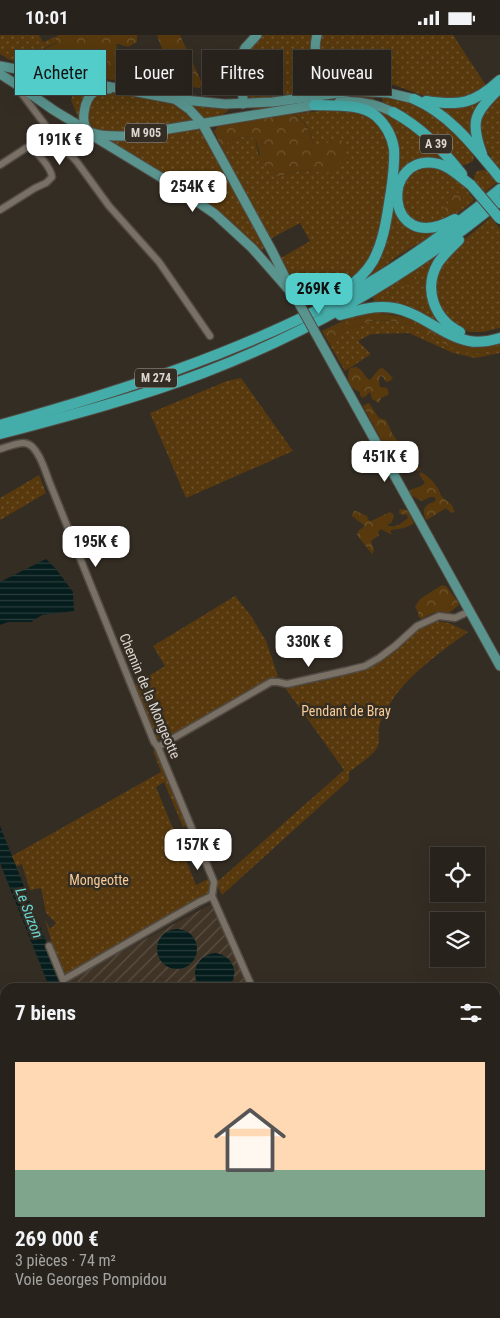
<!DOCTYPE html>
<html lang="fr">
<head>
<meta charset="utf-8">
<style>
	:root { --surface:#27221b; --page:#2f2a24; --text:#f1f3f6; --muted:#a4a4a3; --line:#433f3a; --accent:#53cdc9 }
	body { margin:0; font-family:"Roboto Condensed",sans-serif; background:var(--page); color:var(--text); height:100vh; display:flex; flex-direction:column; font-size:19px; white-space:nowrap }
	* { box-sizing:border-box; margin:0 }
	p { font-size:16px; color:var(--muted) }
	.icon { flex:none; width:28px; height:28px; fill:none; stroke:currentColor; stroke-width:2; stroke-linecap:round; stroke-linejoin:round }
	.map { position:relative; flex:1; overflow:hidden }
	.side { position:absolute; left:0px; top:948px; width:500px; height:336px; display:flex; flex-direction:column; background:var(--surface); border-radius:15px 15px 0 0; box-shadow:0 5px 20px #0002,0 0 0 1px var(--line) }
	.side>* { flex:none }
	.banner { position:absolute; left:15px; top:15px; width:470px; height:45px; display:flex; gap:10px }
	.buttons { position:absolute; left:430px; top:812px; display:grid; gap:10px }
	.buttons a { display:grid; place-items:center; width:55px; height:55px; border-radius:0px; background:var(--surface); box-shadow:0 5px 20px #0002,0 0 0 1px var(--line); font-size:25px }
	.price { position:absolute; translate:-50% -42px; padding:0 11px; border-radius:10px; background:#fff; color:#222; font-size:16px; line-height:32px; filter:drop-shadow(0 1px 2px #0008) }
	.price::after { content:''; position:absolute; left:50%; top:30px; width:15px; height:11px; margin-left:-8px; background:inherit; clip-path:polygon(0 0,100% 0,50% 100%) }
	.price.active { background:var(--accent); color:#111 }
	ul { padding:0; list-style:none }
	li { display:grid; align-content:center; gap:10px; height:265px; padding:0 15px }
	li+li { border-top:1px solid var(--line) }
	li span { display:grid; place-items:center; height:155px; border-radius:0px; color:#555 }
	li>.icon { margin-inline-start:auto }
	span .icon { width:90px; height:90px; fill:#fffc; stroke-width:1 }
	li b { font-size:21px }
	h2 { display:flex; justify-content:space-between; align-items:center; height:60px; padding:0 15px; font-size:21px }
	.pill { padding:0 18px; border-radius:0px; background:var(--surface); box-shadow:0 5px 20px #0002,0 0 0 1px var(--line); font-size:18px; line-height:45px }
	.pill.active { background:var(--accent); color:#111 }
	.status { display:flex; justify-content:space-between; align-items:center; height:35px; padding:0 25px; background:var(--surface); direction:ltr }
	.status svg { height:14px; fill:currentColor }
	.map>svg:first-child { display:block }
	.industrial { fill:url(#industrial-furrows) }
	.grass { fill:url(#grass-dots) }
	.forest { fill:url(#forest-crowns) }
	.water { fill:url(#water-rules) }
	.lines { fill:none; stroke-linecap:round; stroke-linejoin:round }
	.minor-casing { stroke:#514b44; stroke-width:9 }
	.major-casing { stroke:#514b44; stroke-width:11 }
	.highway-casing { stroke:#514b44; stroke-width:12 }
	.minor { stroke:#797066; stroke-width:6 }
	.major { stroke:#59948e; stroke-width:9 }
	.highway { stroke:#44aca9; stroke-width:10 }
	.rail { stroke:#b8b2ab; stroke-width:1; stroke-dasharray:9 9; stroke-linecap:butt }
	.major-bridge-casing { stroke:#514b44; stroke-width:11; stroke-linecap:butt }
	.highway-bridge-casing { stroke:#514b44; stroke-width:12; stroke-linecap:butt }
	.major-bridge { stroke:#59948e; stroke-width:9 }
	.highway-bridge { stroke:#44aca9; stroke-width:10 }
	.labels { text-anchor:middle; stroke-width:5; stroke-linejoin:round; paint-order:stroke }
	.shield { fill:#342d24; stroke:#a9a39c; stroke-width:1 }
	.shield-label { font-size:12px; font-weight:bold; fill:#dbd6d0 }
	.street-label { font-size:14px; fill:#dbd6d0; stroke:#342d24 }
	.park-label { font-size:14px; fill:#f7cc98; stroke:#342d24 }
	.water-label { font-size:15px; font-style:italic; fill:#68dad6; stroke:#342d24 }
</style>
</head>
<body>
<div class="status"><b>10:01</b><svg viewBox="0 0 49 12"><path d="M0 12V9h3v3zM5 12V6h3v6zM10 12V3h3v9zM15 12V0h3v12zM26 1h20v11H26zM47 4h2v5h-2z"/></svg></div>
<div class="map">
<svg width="500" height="1283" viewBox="0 0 500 1283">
	<defs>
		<pattern id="industrial-furrows" width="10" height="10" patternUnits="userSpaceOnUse" patternTransform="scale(1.25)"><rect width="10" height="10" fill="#403426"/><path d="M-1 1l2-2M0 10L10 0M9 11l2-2" fill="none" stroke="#5b5144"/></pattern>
		<pattern id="grass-dots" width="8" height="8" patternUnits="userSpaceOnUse" patternTransform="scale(1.25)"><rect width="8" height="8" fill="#57390d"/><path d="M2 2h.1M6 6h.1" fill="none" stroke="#6f552f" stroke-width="1.8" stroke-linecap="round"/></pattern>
		<pattern id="forest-crowns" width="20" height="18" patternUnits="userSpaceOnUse" patternTransform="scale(1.25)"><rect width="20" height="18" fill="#57390d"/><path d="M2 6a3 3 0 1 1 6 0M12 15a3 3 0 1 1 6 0" fill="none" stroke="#6f552f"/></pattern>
		<pattern id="water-rules" width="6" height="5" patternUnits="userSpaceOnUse" patternTransform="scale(1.25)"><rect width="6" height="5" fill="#051d1c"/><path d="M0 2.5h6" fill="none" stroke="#293d3c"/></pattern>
	</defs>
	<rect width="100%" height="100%" fill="#342d24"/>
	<g class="industrial">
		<path d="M214,868L249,952H62L60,949Z"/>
		<path d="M214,1279H359L352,1283H215Z"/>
	</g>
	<g class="grass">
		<path d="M0,0H39L43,7L55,2L57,7L16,27L8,24L0,19Z"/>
		<path d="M263,0H313L311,16L313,24L344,52L343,53L257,65L248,62L246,58V21L248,15Z"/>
		<path d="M319,0H453L487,52L465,64H433L394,50L366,49L342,45L329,37L320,26Z"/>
		<path d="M76,48L99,52L80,88L76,85L78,82L71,65Z"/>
		<path d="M109,57C129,60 159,60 177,69C184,73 189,80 195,85C175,89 105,105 91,92C81,84 90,69 94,60Z"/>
		<path d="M500,57V135L492,124L482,106L480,102V83Z"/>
		<path d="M489,59L472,104L460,89L438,71Z"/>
		<path d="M343,60H375L372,62L376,66L341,63L256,76L253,72Z"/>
		<path d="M383,61L410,66L443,85L472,115L474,124L473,126L465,130H460L384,69L382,64Z"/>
		<path d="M189,68L229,72L230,73C223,82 214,83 204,84Z"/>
		<path d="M373,73C406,85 421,99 444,125L426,126L396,147L397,126Z"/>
		<path d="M329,75L357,76L372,83L388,102L391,127L379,206L364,233L348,249H342L307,271L281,223L310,206L300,188L270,204L225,119L227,114L226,109C233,102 246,100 255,103L258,118L278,142C290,138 300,134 313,136L331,108L319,111L314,110C312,98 305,85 293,79Z"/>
		<path d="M197,93L201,95L211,112L264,211L263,215L259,214L201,164L186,153L108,105Z"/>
		<path d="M426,132L443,135L464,151L474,165C460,180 444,185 425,190L409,182L402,170L401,152L413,137Z"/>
		<path d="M484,135L487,136L497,147L483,159C477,151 470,145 477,136Z"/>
		<path d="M392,168L398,178L436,194L437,197C426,205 413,211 401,219C389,227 378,237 365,244H364Z"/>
		<path d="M491,182L500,194V293L483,297H470L464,295L445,282L435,260L436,241L443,228L450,219L464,205Z"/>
		<path d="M443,217L429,242L445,293L375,268L373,262Z"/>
		<path d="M373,275L401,277L445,300L500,308C465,320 451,308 421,291C414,287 406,282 397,280C374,275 351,285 330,293L329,306H337L336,302L337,300L348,294H352L364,288L377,285L395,286L408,290L469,318L486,317L500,313V318L475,323L453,318L409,298L371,299L358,306L371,319L345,336L322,296L362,277Z"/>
		<path d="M241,343L293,416L186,463L150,378L227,346Z"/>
		<path d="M39,440L46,458L0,485V463Z"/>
		<path d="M235,561L251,581L266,606L278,641L166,705L158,704L154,700L134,650L165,631L153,611Z"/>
		<path d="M437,586L449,588L468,597C442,616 414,635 395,661C389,670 381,682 379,692C378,698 380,706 378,711C374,720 357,731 349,737V745L222,860L216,848L344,735L286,654C316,646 350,643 378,627C400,615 410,594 437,586Z"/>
		<path d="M155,715L157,716L187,789L184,792H183L164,747L156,752L196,850L210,843L212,850L209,859L69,940H63L50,909L51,905L45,885L50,894L56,888L46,878L41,853L30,855L22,829L16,831L12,821L161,737L153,716Z"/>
		<path d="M359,1279H385L387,1283H352Z"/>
	</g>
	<g class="forest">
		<path d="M59,0H137V7L128,12L119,9H116L120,26L124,27L127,29L123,34L124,47L23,30L16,27L57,8L55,2Z"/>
		<path d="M157,0H180L202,48L200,53L185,51L176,52Z"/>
		<path d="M290,78C304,84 311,97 314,110C323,111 334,104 340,105C344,106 346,109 347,113C347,117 345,121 343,124C331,147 318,133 299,136C290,137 282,142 273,142C262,131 260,117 255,103C246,100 233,102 226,109L227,114L225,119L215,98L214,96L219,90Z"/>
		<path d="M455,157L462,159C467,171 455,173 447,178L445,177L444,174C449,169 450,160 455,157Z"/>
		<path d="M414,241L418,243L417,247L408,252L405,250V247Z"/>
		<path d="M374,279C386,279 397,280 409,284C445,300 456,323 500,308V313L486,317L469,318L457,315L408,290L395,286L377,285L364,288L352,294H348L337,300L336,302L338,306H329L327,303L326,296C340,287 358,283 374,279Z"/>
		<path d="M356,332C363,334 364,342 370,345L379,334L383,333L393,343L390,346L386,347L383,342L380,341L379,348L380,352L387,353L389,358L388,360L381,363L379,368L372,364L370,357L366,361L362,363L360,360V357C350,354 345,344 350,333Z"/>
		<path d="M369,368L379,383L386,385L393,400L420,434L419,436C411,435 409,426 404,421L399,425L396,426L391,422L389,416L391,414L387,405L383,408L364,373L363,371L366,369Z"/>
		<path d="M421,437C426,440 433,445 436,451C439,454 440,459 442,462C448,468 453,467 454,477L451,478L446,473L427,485L425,483C422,474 425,469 434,467L436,464L434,462H430L422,466L412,461L409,456C414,452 421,453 425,448L419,439Z"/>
		<path d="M400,474L407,475L414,488C405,494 403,493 392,495L390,496L392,499H390L381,494L378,497L379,500L371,506L374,516L372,519L357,500L359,495L365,491L352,481L354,476H356L367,481L368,485L371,486L390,477L393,479L394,482L391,488L388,489V491C399,492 400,489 408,483L407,480L400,479L399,477Z"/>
		<path d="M442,550L446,551L458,567L459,570L449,578C439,575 431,578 422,584L418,581V577L415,572L420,564Z"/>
	</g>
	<g class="water">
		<path d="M46,524L56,534L73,557L74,576L42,580L31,587H8L0,590V547Z"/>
		<path d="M0,791L59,939V945L62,952H51L48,949L0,828Z"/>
		<circle cx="177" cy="914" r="20"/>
		<path d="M215,918C233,920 240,938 229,952H200C189,938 197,920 215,918Z"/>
	</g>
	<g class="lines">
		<g class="minor-casing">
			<g id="minor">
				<path d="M23,53L22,59L55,103L77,127L109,171L159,227L210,301"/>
				<path d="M70,120L72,103L78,90"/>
				<path d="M0,130L26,113H31C38,118 51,133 52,142L46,148L35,153L0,175"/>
				<path d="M0,414C7,412 16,408 24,408C37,408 45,435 49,446L154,707L158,712L214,847L212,861L252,952"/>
				<path d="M158,712L271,647H278L287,649L345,636L365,631L379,623L395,611L417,591L439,581L455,583L470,576"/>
				<path d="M49,911L63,945L160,889L199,867L212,861"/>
				<path d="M389,1279L391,1283"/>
			</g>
		</g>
		<g class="major-casing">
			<g id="major">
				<path d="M317,0C312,18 318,37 336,45C344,49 354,51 363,54"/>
				<path d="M0,31L174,64L225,69L273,67L354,56L389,58L414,64"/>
				<path d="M0,39C18,50 35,62 52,74C67,84 84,92 98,104L172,149L215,179L252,213L296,263"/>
				<path d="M109,54C104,54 98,54 94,57C84,64 79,90 90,97C100,102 116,101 126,101L321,69"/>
				<path d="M175,64L189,74L202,88L272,216L291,254"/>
				<path d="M339,67C358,65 376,69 393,77"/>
				<path d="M243,69L242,20L245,13L257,0"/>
				<path d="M321,308L500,631"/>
			</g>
		</g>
		<g class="highway-casing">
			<g id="highway">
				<path d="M414,64C451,80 475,113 500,143"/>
				<path d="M426,66C460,71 474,69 500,45"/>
				<path d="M314,70C334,71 360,68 376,81C386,90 392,101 394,114C395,128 393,142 391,156C387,179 385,204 373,226C366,238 356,247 344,255"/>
				<path d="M393,77C421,92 442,114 462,139"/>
				<path d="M482,119C470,87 474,78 498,55"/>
				<path d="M455,184C382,224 380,114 439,129C451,132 462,144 471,150"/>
				<path d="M459,205C452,212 444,219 438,228C423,254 434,284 460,297"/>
				<path d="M340,280C358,275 376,270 394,273C422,278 442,301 469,306C479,308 490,306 500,303"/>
				<path d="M0,390C122,356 239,318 351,258C404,229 454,192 500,154"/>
				<path d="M0,399C68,381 137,363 203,338C313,296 409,240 500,166"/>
			</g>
		</g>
		<use href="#minor" class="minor"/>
		<use href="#major" class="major"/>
		<use href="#highway" class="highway"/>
		<g class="rail">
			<path d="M0,1227L5,1231"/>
			<path d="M63,1279L69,1283"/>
		</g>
		<g class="major-bridge-casing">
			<path id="major-bridge" d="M296,263L321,308"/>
		</g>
		<g class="highway-bridge-casing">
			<path id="highway-bridge" d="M471,150L500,184"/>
		</g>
		<use href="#major-bridge" class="major-bridge"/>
		<use href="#highway-bridge" class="highway-bridge"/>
	</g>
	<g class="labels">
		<g class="shield">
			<rect x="125" y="88.5" width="42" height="19" rx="4"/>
			<rect x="420" y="99.5" width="32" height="19" rx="4"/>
			<rect x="135" y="333.5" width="42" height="19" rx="4"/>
		</g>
		<g class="shield-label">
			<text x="146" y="102">M 905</text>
			<text x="436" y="113">A 39</text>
			<text x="156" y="347">M 274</text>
		</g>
		<g class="street-label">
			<text transform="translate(150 661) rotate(67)" y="5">Chemin de la Mongeotte</text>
		</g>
		<g class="park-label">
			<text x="346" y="681">Pendant de Bray</text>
			<text x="99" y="850">Mongeotte</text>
		</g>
		<g class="water-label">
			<text transform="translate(29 878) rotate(69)" y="5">Le Suzon</text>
		</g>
	</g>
</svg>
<div class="buttons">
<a><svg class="icon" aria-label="locate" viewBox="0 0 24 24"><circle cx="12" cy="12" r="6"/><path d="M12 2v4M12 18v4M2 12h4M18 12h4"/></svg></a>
<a><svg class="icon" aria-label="layers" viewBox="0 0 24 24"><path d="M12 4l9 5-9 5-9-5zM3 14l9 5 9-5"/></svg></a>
</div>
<b class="price" style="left:60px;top:131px">191K €</b>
<b class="price" style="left:193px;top:178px">254K €</b>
<b class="price active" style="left:319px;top:280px">269K €</b>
<b class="price" style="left:385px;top:448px">451K €</b>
<b class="price" style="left:96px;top:533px">195K €</b>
<b class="price" style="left:309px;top:633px">330K €</b>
<b class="price" style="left:198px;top:836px">157K €</b>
<div class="banner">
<a class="pill active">Acheter</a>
<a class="pill">Louer</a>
<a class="pill">Filtres</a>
<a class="pill">Nouveau</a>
</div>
<section class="side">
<h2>7 biens<svg class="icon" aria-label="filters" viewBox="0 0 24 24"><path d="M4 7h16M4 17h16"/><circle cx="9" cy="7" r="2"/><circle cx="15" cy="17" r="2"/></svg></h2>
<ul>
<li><span style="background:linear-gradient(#ffd9b3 70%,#7fa58c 0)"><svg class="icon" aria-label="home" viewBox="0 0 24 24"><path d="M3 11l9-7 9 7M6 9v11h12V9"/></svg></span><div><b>269 000 €</b><p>3 pièces · 74 m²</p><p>Voie Georges Pompidou</p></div></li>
</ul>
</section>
</div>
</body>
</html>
